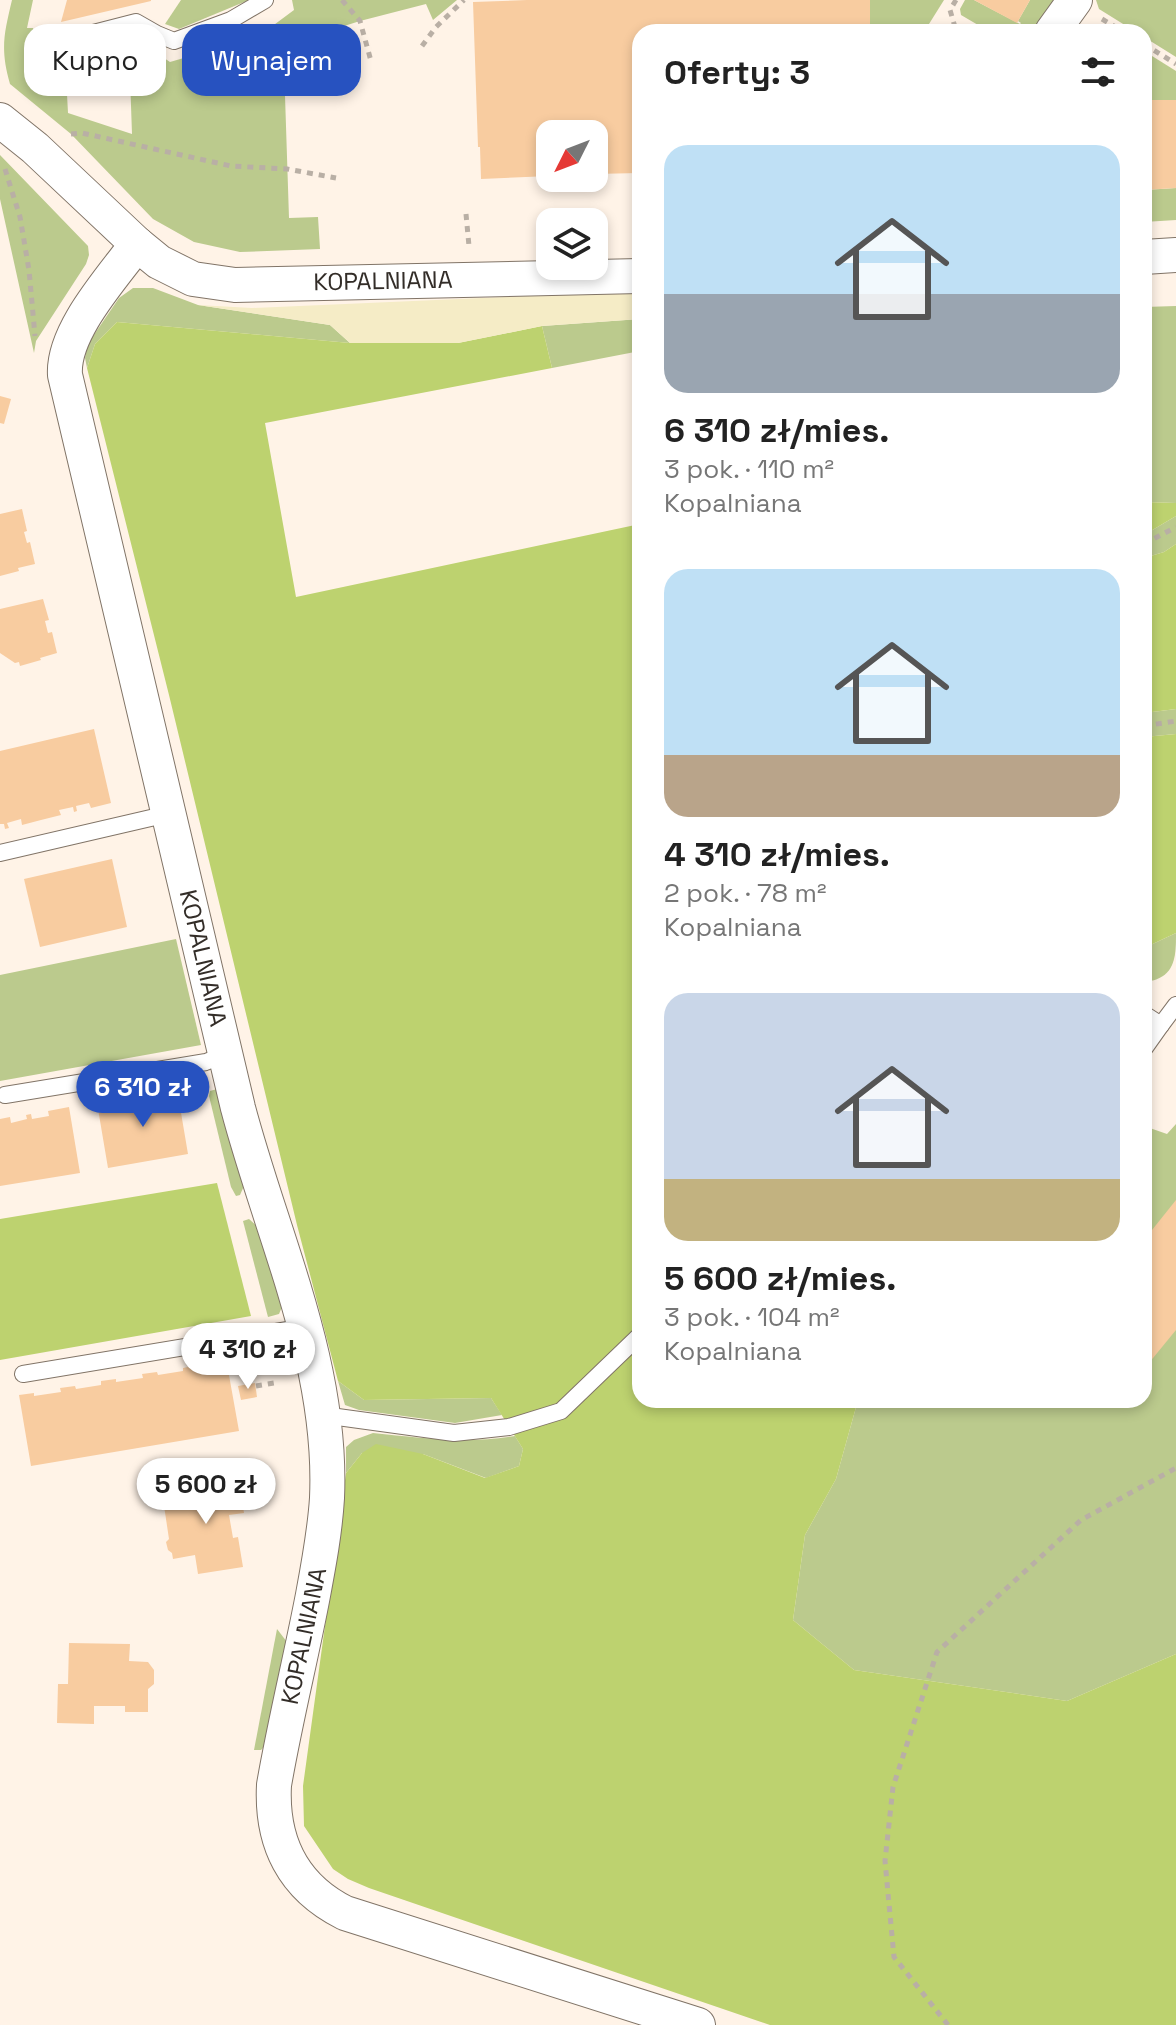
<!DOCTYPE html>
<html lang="pl">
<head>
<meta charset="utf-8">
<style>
	:root { --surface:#fff; --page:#f6f6f6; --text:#222; --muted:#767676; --accent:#2752c0 }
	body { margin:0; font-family:"Space Grotesk",sans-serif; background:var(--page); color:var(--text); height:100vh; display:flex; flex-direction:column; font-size:30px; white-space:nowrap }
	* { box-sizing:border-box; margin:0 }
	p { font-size:26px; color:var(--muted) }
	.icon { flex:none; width:44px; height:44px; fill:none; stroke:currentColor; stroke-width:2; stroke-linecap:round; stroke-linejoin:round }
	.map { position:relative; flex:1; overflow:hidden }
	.sheet { position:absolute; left:632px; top:24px; width:520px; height:1384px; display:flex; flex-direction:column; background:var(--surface); border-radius:24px; box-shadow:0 4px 12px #0003 }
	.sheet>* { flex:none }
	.top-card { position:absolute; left:24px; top:24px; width:488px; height:72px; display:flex; gap:16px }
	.needle { width:52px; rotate:228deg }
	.buttons { position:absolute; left:536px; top:120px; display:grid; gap:16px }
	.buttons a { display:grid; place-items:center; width:72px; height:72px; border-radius:16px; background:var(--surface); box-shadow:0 4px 12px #0003; font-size:40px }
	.price { position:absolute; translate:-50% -68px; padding:0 18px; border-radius:28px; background:#fff; color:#222; font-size:26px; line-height:52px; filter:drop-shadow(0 2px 4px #0008) }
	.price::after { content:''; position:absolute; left:50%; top:48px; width:24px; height:18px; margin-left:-12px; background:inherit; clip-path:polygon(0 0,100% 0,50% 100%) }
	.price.current { background:var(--accent); color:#fff }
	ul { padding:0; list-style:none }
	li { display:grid; align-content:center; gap:16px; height:424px; padding:0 32px }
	li span { display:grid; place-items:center; height:248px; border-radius:24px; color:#555 }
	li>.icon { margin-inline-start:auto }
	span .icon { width:144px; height:144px; fill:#fffc; stroke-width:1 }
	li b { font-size:34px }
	h2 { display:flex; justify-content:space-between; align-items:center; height:96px; padding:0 32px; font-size:34px }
	.chip { padding:0 28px; border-radius:24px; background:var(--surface); box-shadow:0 4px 12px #0003; font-size:28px; line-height:72px }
	.chip.current { background:var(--accent); color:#fff }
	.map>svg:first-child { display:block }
	.green { fill:#bbca8d }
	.forest { fill:#bdd26f }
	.sand { fill:#f5ecc6 }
	.building { fill:#f8cca0 }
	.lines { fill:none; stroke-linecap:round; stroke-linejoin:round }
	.service-casing { stroke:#817467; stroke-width:18 }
	.minor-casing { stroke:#817467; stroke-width:36 }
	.path { stroke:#b9afa5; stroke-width:5; stroke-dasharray:6 6; stroke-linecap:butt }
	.service { stroke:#fff; stroke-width:16 }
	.minor { stroke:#fff; stroke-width:34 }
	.labels { text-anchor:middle; stroke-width:6; stroke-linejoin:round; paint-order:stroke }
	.street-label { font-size:24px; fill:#332d28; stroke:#fff }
</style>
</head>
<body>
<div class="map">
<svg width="1176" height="2025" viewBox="0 0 1176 2025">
	<rect width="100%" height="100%" fill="#fff3e7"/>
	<g class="green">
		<path d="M12,0H33L27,28H33L47,80L59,78L67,94L68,113L132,134L130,77L146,46L170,62L259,36L294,10L292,0H457L433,20L426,4L360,21L306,38L312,62L284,65L289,218L318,217L320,249L240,252L194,242L153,219L71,134L10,84C0,49 4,34 12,0Z"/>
		<path d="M181,0H249L179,29L165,24Z"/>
		<path d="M870,0H944L924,32H870Z"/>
		<path d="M965,0H974L1020,24L1021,23L1018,21L1030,0H1056L1038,29L1033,32H990L961,15L960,9Z"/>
		<path d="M1096,0H1176V57L1144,37V32H1136L1099,9Z"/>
		<path d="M1144,51L1176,71V100H1144Z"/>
		<path d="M0,155L88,246L89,255L86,264L36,341L34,353L0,199Z"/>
		<path d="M1176,188V220L1144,222V190Z"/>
		<path d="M133,288H153L198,305L330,325L350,343L117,322L95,344L87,368L85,358L87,345L119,298Z"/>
		<path d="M1176,306V503L1144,502V307Z"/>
		<path d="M640,319V351L552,368L542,326Z"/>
		<path d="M1176,516V544L1164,552L1144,558V535Z"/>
		<path d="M1176,709V734L1144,737V713Z"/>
		<path d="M1176,933C1176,950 1176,967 1163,976C1156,980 1152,982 1144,980V948Z"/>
		<path d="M176,939L201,1045L0,1081V975Z"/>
		<path d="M217,1089L244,1186L240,1195L236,1196L231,1187L209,1096L210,1091Z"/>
		<path d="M1176,1124V1654L1067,1701L854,1670L793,1620L805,1535L836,1479L858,1400H1144V1180L1146,1178L1144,1176V1126L1167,1134Z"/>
		<path d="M249,1219L258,1227L284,1302L279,1314L268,1317L243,1221Z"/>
		<path d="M338,1381L364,1400L491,1398L502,1415L455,1423L359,1410L345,1405Z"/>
		<path d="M373,1433C421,1438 467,1444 515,1436L523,1449L519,1466L486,1478L423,1454L362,1453L346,1473V1447L354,1440Z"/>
		<path d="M277,1629L287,1642L265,1746L261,1750H254Z"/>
	</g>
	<g class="forest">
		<path d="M117,322L350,343H458L542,326L552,368L265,423L296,597L640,524V1400H858L836,1479L805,1535L793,1620L854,1670L1067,1701L1176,1654V2025H770L369,1888L348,1879L333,1869L304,1826L303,1786L346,1473L362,1453L376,1444L423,1454L485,1478L519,1466L523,1449L491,1398L364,1400L338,1381L297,1225L169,695L87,368L95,344Z"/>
		<path d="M1144,502L1176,503V516L1144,535Z"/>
		<path d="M1176,544V709L1144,713V558L1164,552Z"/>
		<path d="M1176,734V933L1144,948V737Z"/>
		<path d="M217,1183L251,1316L0,1360V1219Z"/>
	</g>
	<path class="sand" d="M640,291V319L542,326L458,343H350L330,325L198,305L252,308Z"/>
	<g class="building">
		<path d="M67,0H151V1L61,22Z"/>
		<path d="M527,0H870V32H640V173L594,174V134H550V176L481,179L480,147H478L473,2Z"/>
		<path d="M974,0H1030L1017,23Z"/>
		<path d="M55,61L59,78L47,81L43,63Z"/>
		<path d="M1144,100H1176V188L1144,190Z"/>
		<path d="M0,396L11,399L4,424L0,423Z"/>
		<path d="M22,509L27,531L24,532L27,543L30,542L35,564L18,568L19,571L0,576V514Z"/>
		<path d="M43,599L49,620L45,621L48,633L52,632L57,653L40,658L41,660L20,666L19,662L15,663L0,653V609Z"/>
		<path d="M94,729L111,803L91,808L89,803L76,806L77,811L74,812L73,807L59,810L61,815L41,820L22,825L21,819L7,823L9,828L5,829L4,824H0V751Z"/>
		<path d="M112,859L127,927L40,947L24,879Z"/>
		<path d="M177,1089L188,1154L108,1168L97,1103L119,1099V1104L136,1101L135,1096L140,1095L141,1101L157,1097L156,1092Z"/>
		<path d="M69,1107L80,1173L0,1186V1119L10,1117L11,1123L27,1119L26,1115L31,1114L32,1119L49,1116L48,1111Z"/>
		<path d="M1176,1200V1330L1144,1369V1240Z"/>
		<path d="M227,1364L239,1431L31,1466L19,1395L34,1393V1396L61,1392L60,1388L75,1386L76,1389L101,1385V1381L116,1379V1382L143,1378L142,1374L157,1372L158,1375L183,1371V1368L198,1365V1368Z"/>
		<path d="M255,1383L257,1397L241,1400L238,1386Z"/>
		<path d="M238,1476L244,1513L229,1515L233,1538L238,1537L243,1567L198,1574L195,1555L173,1559L172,1553L168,1550L166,1542L169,1539L163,1499L203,1492L201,1482Z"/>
		<path d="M69,1643L130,1644L129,1661L148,1662L154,1670V1684L148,1689V1712H125V1706H94V1724L57,1723L58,1684H68Z"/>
	</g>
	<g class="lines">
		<g class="service-casing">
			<g id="service">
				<path d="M66,40L136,22L157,34L174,41L231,20L265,0"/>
				<path d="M0,853L168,814"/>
				<path d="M1144,1014L1161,1025L1144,1049"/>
				<path d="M1161,1025L1176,1005"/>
				<path d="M5,1095L188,1065L206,1062L225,1054"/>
				<path d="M23,1374L305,1327"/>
				<path d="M323,1415L454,1433L509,1427L561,1411L640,1335"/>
			</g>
		</g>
		<g class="minor-casing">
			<g id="minor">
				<path d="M1052,32L1075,0"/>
				<path d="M0,120L35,148L137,244C112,278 62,332 65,375L238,1108C272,1237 333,1362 327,1498C325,1531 319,1563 313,1595C301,1658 285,1721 274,1785C271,1843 293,1887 345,1913L698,2025"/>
				<path d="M137,244L159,262L193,279L235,285L640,276"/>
				<path d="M1144,257L1176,255"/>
			</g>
		</g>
		<g class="path">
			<path d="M342,0L360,21L371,61"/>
			<path d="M956,0L950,10L955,27L959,32"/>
			<path d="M1102,19L1124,32"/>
			<path d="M1144,44L1176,64"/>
			<path d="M422,46L436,27L464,0"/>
			<path d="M71,134L82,133L231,166L287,169L336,178"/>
			<path d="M5,169L20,217L29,270L35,336"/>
			<path d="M466,214L469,246"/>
			<path d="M1144,544L1176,527"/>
			<path d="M1144,726L1176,721"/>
			<path d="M256,1386L274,1383"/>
			<path d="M948,2025L894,1957L885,1861L893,1787L937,1652L1081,1520L1176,1468"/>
		</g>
		<use href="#service" class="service"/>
		<use href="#minor" class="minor"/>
	</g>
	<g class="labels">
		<g class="street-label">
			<text transform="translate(383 281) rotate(-1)" y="8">KOPALNIANA</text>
			<text transform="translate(203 958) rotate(77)" y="8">KOPALNIANA</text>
			<text transform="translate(304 1636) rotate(-78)" y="8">KOPALNIANA</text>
		</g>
	</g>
</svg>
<div class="buttons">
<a><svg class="needle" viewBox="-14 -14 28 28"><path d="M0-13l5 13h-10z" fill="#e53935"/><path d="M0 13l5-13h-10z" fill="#767676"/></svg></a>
<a><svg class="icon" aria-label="layers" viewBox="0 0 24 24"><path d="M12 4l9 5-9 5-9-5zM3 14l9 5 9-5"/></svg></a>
</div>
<b class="price current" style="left:143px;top:1129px">6 310 zł</b>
<b class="price" style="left:248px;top:1391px">4 310 zł</b>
<b class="price" style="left:206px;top:1526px">5 600 zł</b>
<div class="top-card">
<a class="chip">Kupno</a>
<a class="chip current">Wynajem</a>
</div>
<section class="sheet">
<h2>Oferty: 3<svg class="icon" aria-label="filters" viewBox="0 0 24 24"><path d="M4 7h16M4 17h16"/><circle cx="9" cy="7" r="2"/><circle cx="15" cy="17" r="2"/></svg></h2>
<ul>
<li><span style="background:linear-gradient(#bfe0f5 60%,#9aa5b1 0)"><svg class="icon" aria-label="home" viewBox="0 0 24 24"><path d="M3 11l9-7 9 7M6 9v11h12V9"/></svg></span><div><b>6 310 zł/mies.</b><p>3 pok. · 110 m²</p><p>Kopalniana</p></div></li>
<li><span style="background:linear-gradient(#bfe0f5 75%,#b9a48a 0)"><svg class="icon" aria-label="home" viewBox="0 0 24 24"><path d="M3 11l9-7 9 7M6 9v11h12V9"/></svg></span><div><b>4 310 zł/mies.</b><p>2 pok. · 78 m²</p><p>Kopalniana</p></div></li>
<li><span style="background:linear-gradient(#c9d6e8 75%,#c2b280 0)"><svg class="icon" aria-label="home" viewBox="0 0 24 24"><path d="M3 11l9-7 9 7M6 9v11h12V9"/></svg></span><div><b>5 600 zł/mies.</b><p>3 pok. · 104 m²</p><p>Kopalniana</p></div></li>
</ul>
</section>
</div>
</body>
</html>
